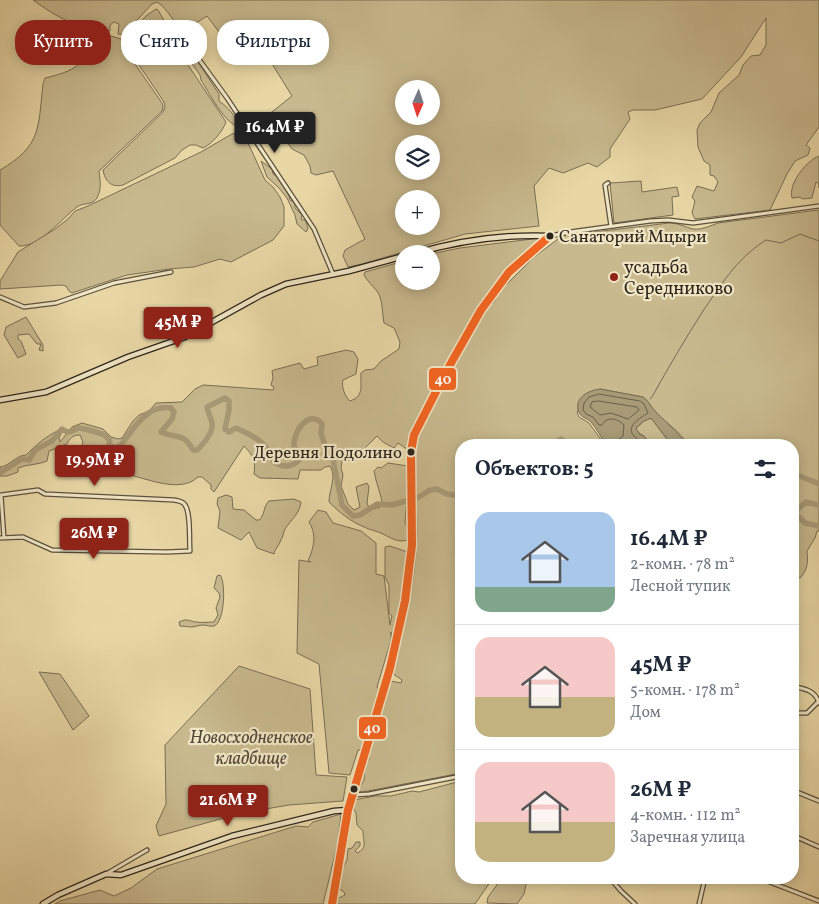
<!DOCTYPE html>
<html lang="ru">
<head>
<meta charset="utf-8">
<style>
	:root { --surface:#fff; --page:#f6f6f7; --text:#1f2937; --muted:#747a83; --line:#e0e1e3; --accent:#8f2418 }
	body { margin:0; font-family:Vollkorn,serif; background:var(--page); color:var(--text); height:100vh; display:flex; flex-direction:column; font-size:19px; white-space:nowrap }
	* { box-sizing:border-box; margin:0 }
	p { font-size:16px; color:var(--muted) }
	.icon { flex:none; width:28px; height:28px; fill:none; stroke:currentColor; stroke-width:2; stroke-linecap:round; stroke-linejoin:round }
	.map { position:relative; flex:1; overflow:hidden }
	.sheet { position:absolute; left:455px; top:439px; width:344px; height:445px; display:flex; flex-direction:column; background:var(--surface); border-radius:20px; box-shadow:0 2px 12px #0003 }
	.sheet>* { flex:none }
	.hud { position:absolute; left:15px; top:20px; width:365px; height:45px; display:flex; gap:10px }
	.needle { width:32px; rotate:183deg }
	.tools { position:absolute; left:395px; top:80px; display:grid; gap:10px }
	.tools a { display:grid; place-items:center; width:45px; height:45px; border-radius:50%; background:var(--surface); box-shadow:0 2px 12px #0003; font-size:25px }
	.price { position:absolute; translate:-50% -42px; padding:0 11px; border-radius:5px; background:var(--accent); color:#fff; font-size:16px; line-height:32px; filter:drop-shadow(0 1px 2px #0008) }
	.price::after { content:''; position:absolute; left:50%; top:30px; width:15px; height:11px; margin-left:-8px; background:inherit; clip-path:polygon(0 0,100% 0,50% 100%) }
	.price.selected { background:#222; color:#fff }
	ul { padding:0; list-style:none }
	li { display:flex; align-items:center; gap:15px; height:125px; padding:0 20px }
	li+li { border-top:1px solid var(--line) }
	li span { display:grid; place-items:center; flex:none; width:140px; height:100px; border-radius:15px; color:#555 }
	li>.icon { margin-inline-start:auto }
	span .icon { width:60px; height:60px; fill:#fffc; stroke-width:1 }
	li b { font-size:21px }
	h2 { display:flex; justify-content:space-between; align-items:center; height:60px; padding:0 20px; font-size:21px }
	.pill { padding:0 18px; border-radius:20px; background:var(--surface); box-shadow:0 2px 12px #0003; font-size:18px; line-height:45px }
	.pill.selected { background:var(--accent); color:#fff }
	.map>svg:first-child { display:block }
	.green { fill:#c8b98e; stroke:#7a6e54; fill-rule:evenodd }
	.water { fill:#a89a76; stroke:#776b52 }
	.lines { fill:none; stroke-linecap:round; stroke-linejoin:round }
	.shore { stroke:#6a5f48; stroke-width:1 }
	.stream { stroke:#776b52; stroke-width:1 }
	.river { stroke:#a89a76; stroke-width:5.5 }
	.street-casing { stroke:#5c513e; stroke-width:5.5 }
	.secondary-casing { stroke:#2d241b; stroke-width:7 }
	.street { stroke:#f0e5c4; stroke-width:3 }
	.secondary { stroke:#f0e5c4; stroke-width:4.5 }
	.bus-1-casing { stroke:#f0e5c4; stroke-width:11 }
	.bus-1 { stroke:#f26522; stroke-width:8 }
	.bus-dot { fill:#2d241b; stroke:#f0e5c4; stroke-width:2 }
	.poi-dot { fill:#8f2418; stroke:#f0e5c4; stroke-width:2 }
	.labels { text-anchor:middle; stroke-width:4.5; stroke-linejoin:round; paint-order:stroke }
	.bus-label { font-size:17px; fill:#2d241b; stroke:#f0e5c4; text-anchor:start }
	.poi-label { font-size:18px; fill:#2d241b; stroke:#f0e5c4; text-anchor:start }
	.park-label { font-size:18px; font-style:italic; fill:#544938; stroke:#f0e5c4 }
	.line-badge { stroke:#f0e5c4; stroke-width:2 }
	.badge-label { font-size:14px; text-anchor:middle; font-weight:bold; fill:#fff }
</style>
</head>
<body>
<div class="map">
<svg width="819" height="904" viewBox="0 0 819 904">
	<rect width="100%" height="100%" fill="#e8d7a5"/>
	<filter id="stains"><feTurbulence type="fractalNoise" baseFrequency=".004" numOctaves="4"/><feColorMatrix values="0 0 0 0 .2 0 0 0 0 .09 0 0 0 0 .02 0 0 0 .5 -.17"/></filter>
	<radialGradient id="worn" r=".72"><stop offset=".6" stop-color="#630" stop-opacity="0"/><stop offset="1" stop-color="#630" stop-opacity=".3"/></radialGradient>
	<g class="green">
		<path d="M33,0H819V127L806,145L810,148L808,155L795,161L787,174L770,210L695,219L692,213L695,201L692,197L697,186L714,191L718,182L714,176L710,175V165L704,161L698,147L697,130L700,123L711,112L719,93L739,75L743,65L751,56L760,55L766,45V18L741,57L702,99L655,110H633L628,112L630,119L610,149V157L597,167L588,163L563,173L549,168L534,186L539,226L465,234L362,264L348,267L343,256L345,250L365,239L333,171L316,175L311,173L310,166L304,155L292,149L268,115L292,96L256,38L234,52L207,16L185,30C173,25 169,9 157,2L152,4L124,34H118L119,24L114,22L110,25V31C82,32 55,16 33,0ZM404,89H431V116H404ZM404,144H431V171H404ZM404,199H431V226H404Z"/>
		<path d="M156,9L158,10L169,29L172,41L226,122C223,131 212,144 203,148L196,145H190L182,150L175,158L123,185C111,188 105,181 103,170L163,112L165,107L164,102L135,59L125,39L146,16Z"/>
		<path d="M175,31L185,42L219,94V101C227,106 237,117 239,127C224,123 210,94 201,80L200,75L175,40Z"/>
		<path d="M107,35L121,39L126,51L162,103L163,107L162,111L99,171C100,181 102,188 97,198C92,206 83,202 77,207C61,219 40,247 19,246L0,225V170C42,146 38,127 43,84L45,78C57,75 70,72 79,64L81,49C88,45 98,45 102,37Z"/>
		<path d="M237,133L249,145L265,180L273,187L280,197L284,207V226L273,240L231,262L220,259L194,267L169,269L127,275L72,293L69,291L66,286L62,285L0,289V281L18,252L55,229L68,219L75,211L88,206L201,152L232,134Z"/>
		<path d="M819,156V188V184L816,182L812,198L803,199L799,197L792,198C788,184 806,161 819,156Z"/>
		<path d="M261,161L272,169L273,174L278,177C281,185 288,190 290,200L295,203V208L302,215L301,219L306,221L308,229L306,232L297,224L295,215L287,198L279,188L267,177Z"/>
		<path d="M641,181L642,192L677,187L679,196L672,197L673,215L614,223L610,183Z"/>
		<path d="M819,210V531H817L815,538L807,551C808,561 808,570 800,578L793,576L792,445H688C681,432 666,423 656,413C651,408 649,401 643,397L600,389L578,407V411L577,412L579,417L589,423L605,445H461V773L368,791L361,792L358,790L364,780L365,765L369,759L367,755L370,745L390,681L401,683L402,680L392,673C404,628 415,585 417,538C418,500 409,461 421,424C443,383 464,342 490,303L492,304L496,299L495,296L534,257L562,236L669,223C679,223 685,227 693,229C702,230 710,226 718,223Z"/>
		<path d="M540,238V242C491,283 464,331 435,387C424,407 412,427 408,450L398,443L394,448L383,442L377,436L363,450L361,458L342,461L341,468L343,475L341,486L348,504L354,510L360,507L356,487L367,483L369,487L367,503L370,510L383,506C381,494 376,483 374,471L378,467L381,468L388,463L408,466L409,474L405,523L408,528V540C398,543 391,538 383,534C377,531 370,530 364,527C350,521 340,513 329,502C329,490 337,477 330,466L325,467L321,470H300L298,479L260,478L254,474C256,461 253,455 244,446L214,492L211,489V485L202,477H198C181,493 151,480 130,475L122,476L115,472L78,468L74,453L81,449L83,442L80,435C73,435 70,438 67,444L49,451L47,461C38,465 28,464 18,468V472L7,476H0V467C10,466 16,455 26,455C36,445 45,437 59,430L62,432L59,438L60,442L72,427L82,423L103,429L111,437L118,439L122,438L133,421L139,415L149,411L156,403L182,402L195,389L203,385L273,390L274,387L271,385L273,378L272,371L274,370L300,363L304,369L318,365L317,357L346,350L354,352L358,359L356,374L343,380C341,386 345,397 350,401C365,396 360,385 361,373L365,370L374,369L381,361L399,349L400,342L394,328L384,323C382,313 383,299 377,291C372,285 368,282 364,275L365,272L404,261V281H431V254L460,248Z"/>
		<path d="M26,317L43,345V351L39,350L41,344H37L29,334L18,335V339L21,341L26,354L18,358L4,335L6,327Z"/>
		<path d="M651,418L667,439L666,444L650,445L649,441L637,431L636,428L644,421Z"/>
		<path d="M226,495L232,497L233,509L244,510L256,520H259C265,516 263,506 269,501L294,499L301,502C300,513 291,520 285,529C283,533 283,537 281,540C279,546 275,548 274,554L257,548L249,532L241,540L218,528L220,511L217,504L218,498Z"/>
		<path d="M318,510L326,512L333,523L361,531L376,543V574L384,576L390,625L392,616L389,613V585L385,577V547L390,546L410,553L404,600L392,654L390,652L392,640L391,632V640L377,687L381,691L362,750H358L350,775L329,773L319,664L297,653L299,560L311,562L308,561C314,547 317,535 309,522Z"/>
		<path d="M220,575C226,582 225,622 214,626C211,627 206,625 203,625C199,625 195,627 191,627C187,627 184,626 180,626L179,622C187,618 189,621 196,622C201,623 209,622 214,622L218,615L216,608L220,597L219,593L214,588L217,576Z"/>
		<path d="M239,666L310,689L316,775L347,777L343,801L289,805L242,813L159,836L156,826L166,804L165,745Z"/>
		<path d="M39,672L60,674L89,716L73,730Z"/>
		<path d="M461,781V878H493L475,904H336L335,900L345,895L344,892L338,888L341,870L347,860L348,849L352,848L356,842H360V846L355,851L357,853C368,848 363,841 363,831L357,825L356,813L352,807L354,800L375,796H391L412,791L419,792Z"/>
		<path d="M341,814L338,842L323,904H55L60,901L100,890L114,896L131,888L157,869L296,826L308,827L313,822Z"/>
		<path d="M502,878H523L527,880L524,894L517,904L487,903L488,897Z"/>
	</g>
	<path class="water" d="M600,389L643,397C649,401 651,407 656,412C667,423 678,432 687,445H662L666,444L667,439L651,418L644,421L636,428L640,435H643L650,445H607C601,438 597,429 591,422C587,418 581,418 579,412C573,398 589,390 600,389Z"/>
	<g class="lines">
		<g class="shore">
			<path d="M599,401L637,407L639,410L628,419L611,413L600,415L590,407L592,402Z"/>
			<path d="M611,445L612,442L617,441L623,436L624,425C617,418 607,416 602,425H599L593,417L586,414L583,410L584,403L589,397L599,394L640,401L644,404L648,413C640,418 624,427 635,437C639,441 642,441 645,445"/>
		</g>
		<path class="stream" d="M650,399L652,397C668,368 684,341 701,314C721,285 735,260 766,240L781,243L800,234L819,241"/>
		<g class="river">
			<path d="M551,445L561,439L569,445"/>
			<path d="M0,473L22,459L29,460L35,450L52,441L62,429L67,432C72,432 75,429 79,428C82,428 101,433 104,435C106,436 108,439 110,441L109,444C112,448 115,448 120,446C133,430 146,404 171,408L174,412L172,419L161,432C177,439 183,432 193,450H197C203,444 214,432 212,423C211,418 208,413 207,407L225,398L229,401V410L225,429L229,432L236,428C254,436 267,442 274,462C283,468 291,468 299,460C297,455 294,449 294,444C294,430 310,409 322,424L321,433L324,443L333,459L342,505L353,516L360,515L377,504L392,505L419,497L430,490L437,489L447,494L461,496"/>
			<path d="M792,476H800L819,484"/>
			<path d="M819,505L806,502L794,512L805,523L819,526"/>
		</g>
		<g class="street-casing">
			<g id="street">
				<path d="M190,47L227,98L314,229L333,274"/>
				<path d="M608,183L605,185L611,226"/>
				<path d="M550,236L570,232L650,221L668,220L693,223L819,206"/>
				<path d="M0,297L24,307L56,303L114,283L171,272"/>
				<path d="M0,538L23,537L52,550L167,552L190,551C189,540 191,513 185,505C183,501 178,501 174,500L45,494L38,490L1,495L4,538"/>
				<path d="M792,686C805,689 815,690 819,703"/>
				<path d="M792,713H807L819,701"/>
				<path d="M792,790L819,801"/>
				<path d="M353,795L369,794L461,776"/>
				<path d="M792,835L819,847"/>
				<path d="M106,874L147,850"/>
				<path d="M610,878L621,891L635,904"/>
				<path d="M759,878L819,901"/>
				<path d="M699,904L705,878"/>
			</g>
		</g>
		<g class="secondary-casing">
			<g id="secondary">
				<path d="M413,254C457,241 505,234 550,236"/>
				<path d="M0,400L46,392L128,357L185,337L261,295L286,284L349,271L404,256"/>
				<path d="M43,904L58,895L106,874L121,875L232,836L334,811L348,810"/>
				<path d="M332,904L348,810L390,668L405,601L412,545L411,452L414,435L446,372L481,310L509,272L550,236"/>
			</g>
		</g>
		<use href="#street" class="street"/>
		<use href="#secondary" class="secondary"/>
		<g class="bus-1-casing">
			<path id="bus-1" d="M332,904L348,810L390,668L405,601L412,545L411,452L414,435L446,372L481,310L509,272L550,236"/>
		</g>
		<use href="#bus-1" class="bus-1"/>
	</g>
	<g class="bus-dot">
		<circle cx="550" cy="236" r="4.5"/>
		<circle cx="411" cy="452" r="4.5"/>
		<circle cx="354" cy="789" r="4.5"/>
	</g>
	<circle class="poi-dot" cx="614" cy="277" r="5"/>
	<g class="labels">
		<g class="bus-label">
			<text x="559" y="242">Санаторий Мцыри</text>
			<text x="402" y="458" text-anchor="end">Деревня Подолино</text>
		</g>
		<g class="poi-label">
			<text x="624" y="273">усадьба<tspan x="624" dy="21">Середниково</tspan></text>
		</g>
		<g class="park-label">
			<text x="251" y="743">Новосходненское<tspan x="251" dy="21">кладбище</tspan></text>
		</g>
	</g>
	<g class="line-badge">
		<rect x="428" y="367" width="29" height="24" rx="5" fill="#f26522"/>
		<rect x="358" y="716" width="29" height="24" rx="5" fill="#f26522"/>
	</g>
	<g class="badge-label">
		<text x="443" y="384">40</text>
		<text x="372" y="733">40</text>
	</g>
	<rect width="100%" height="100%" filter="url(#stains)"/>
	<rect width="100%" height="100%" fill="url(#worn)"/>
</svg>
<div class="tools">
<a><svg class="needle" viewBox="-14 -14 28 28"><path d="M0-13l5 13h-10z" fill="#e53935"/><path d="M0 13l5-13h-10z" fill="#747a83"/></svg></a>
<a><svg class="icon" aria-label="layers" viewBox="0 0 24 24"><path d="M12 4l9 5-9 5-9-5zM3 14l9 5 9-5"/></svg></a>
<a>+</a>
<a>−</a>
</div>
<b class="price selected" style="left:275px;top:154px">16.4M ₽</b>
<b class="price" style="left:178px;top:349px">45M ₽</b>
<b class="price" style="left:95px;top:487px">19.9M ₽</b>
<b class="price" style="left:94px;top:560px">26M ₽</b>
<b class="price" style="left:228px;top:827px">21.6M ₽</b>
<div class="hud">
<a class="pill selected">Купить</a>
<a class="pill">Снять</a>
<a class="pill">Фильтры</a>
</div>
<section class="sheet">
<h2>Объектов: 5<svg class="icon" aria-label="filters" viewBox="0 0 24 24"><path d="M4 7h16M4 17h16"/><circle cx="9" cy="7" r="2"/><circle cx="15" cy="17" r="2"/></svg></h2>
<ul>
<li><span style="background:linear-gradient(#a9c7e8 75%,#7fa58c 0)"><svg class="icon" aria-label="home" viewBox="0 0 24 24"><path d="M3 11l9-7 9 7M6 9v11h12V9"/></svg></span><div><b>16.4M ₽</b><p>2-комн. · 78 m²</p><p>Лесной тупик</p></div></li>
<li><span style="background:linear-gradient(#f6c9c9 60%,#c2b280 0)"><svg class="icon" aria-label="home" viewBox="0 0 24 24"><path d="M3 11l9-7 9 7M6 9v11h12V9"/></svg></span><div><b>45M ₽</b><p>5-комн. · 178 m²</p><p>Дом</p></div></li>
<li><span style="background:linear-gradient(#f6c9c9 60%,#c2b280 0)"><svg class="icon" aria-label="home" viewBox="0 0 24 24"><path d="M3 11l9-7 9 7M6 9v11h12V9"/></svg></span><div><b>26M ₽</b><p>4-комн. · 112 m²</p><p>Заречная улица</p></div></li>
</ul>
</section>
</div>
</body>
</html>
